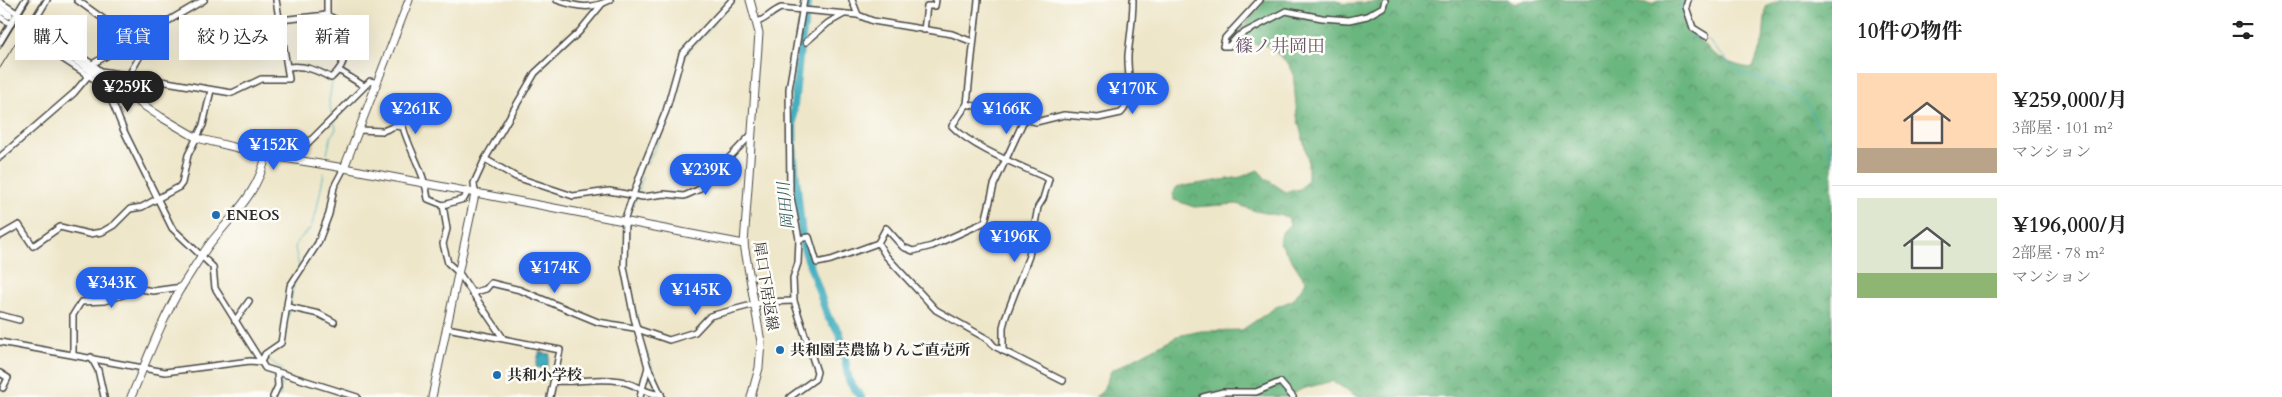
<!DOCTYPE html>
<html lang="ja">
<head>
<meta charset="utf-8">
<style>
	:root { --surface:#fff; --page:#f6f6f6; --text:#222; --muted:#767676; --line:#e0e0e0; --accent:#2563eb }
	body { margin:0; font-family:Cardo,"Noto Serif JP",serif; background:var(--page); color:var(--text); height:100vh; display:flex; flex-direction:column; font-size:19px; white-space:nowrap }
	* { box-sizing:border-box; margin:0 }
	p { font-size:16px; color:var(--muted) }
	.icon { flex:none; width:28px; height:28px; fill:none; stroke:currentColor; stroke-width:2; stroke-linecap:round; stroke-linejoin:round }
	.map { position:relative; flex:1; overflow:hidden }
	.drawer { display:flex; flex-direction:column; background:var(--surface); width:450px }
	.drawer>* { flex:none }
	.top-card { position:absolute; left:15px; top:15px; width:475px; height:45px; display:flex; gap:10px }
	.price { position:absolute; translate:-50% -42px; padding:0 11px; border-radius:18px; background:var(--accent); color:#fff; font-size:16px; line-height:32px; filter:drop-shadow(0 1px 2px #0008) }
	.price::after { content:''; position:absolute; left:50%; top:30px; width:15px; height:11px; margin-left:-8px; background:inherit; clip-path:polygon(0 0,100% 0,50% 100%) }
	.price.active { background:#222; color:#fff }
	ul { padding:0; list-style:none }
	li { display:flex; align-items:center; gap:15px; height:125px; padding:0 25px }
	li+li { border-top:1px solid var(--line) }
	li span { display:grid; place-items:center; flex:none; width:140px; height:100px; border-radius:0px; color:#555 }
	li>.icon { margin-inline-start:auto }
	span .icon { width:60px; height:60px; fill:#fffc; stroke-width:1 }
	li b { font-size:21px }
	h2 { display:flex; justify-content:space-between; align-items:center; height:60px; padding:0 25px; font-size:21px }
	.tag { padding:0 18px; border-radius:0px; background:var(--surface); box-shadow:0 5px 20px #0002; font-size:18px; line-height:45px }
	.tag.active { background:var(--accent); color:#fff }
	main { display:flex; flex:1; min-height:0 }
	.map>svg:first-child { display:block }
	.forest { fill:url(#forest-crowns); stroke:#4b7055 }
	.water { fill:url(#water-waves); stroke:#366c76 }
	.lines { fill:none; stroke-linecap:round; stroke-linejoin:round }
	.stream { stroke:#42aec0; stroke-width:1 }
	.river { stroke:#42aec0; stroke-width:8 }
	.secondary-tunnel { stroke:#c7c1a9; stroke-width:7; stroke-dasharray:7 3.5; stroke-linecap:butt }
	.street-casing { stroke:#484743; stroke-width:8 }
	.secondary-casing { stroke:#484743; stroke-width:9 }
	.street { stroke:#fff; stroke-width:5 }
	.secondary { stroke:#fff; stroke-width:7 }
	.rail { stroke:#2b2b2b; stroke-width:1 }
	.poi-dot { fill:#1f6fb2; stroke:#fdfcf7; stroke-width:2 }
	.labels { text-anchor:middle; stroke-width:5; stroke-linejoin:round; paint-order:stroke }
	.poi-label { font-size:15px; font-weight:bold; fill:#2b2b2b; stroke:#fdfcf7; text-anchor:start }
	.street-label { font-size:15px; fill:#2b2b2b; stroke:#fdfcf7 }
	.water-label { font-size:16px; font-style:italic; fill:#345f67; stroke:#fdfcf7 }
	.quarter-label { font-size:18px; fill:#67566d; stroke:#fdfcf7 }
</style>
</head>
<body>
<main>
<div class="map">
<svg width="1832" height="397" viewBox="0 0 1832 397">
	<defs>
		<pattern id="forest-crowns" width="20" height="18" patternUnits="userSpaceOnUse" patternTransform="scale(1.25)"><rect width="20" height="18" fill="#6bb67f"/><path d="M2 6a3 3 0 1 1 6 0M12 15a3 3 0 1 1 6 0" fill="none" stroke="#589468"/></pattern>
		<pattern id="water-waves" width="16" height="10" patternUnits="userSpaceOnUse" patternTransform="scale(1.25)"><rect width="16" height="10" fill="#42aec0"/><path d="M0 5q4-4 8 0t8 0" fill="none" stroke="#378e9c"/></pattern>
	</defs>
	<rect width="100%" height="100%" fill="#fdfcf7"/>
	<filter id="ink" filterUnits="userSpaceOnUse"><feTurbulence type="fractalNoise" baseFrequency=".02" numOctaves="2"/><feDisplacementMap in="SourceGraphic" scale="10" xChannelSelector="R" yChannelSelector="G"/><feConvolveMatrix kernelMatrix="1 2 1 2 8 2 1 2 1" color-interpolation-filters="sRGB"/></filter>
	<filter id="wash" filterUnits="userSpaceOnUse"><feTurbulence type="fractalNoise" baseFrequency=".0096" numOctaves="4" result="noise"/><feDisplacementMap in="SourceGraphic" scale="20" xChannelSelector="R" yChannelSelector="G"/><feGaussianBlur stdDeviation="1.12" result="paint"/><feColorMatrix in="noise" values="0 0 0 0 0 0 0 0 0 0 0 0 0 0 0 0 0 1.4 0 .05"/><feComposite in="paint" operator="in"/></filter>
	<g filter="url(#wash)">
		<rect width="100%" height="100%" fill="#eee6c9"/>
		<path class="forest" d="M1264,0H1337L1343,4L1404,0H1508L1515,4L1525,0H1627L1652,4L1658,0H1687C1679,34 1721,67 1753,68L1763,40L1766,7L1781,0H1832V397H1358L1332,381L1302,389L1286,397H1242L1232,395L1225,397H1095L1102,392L1111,371L1177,336L1201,331L1242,330L1276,307L1293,300L1306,282L1279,241L1283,231L1290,225L1288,217L1255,211L1237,204L1194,207L1174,200L1172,194L1177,187L1241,177L1258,170L1266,179L1286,192L1300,189L1308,180V159L1297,116L1293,72L1288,63L1268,46L1242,42L1238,32L1262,5Z"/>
		<path class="water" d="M539,352L550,354L547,369L536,367Z"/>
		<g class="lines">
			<g class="stream">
				<path d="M1683,0L1680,4L1688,30L1695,38L1709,41L1738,72L1791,91L1808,105L1826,140L1832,160"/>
				<path d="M683,58L714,24"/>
				<path d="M332,81L329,102L332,116"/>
				<path d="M327,154L331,136L336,129L334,119"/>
				<path d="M647,164L660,138L667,114"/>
				<path d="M638,195L642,177"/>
				<path d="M632,206L636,198"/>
				<path d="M629,218L631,210"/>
				<path d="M627,257V271"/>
				<path d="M299,267L295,248L297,241L310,229L316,213L324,173"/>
				<path d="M290,305L294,284"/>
				<path d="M635,309L638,322"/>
				<path d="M288,317L289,309"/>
				<path d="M645,349L662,391"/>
				<path d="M268,355V359L282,369V372"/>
				<path d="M280,397L282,376"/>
			</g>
			<path class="river" d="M808,0L800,49L793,115L794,159L803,245L828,317L840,333L849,381L861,397"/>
		</g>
	</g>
	<g filter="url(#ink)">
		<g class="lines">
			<path class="secondary-tunnel" d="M9,15L34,32"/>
			<g class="street-casing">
				<g id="street">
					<path d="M47,0L26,35L106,87L124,131L172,228L213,267L215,288L265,368L357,397"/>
					<path d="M77,0L134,41L145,44"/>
					<path d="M557,0C577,7 591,10 610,0"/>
					<path d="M852,0L858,15"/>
					<path d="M978,0L967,104L952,126C974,149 1019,165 1049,179L1043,199L1038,207L1029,256L1006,316L1003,327V351"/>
					<path d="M1260,0L1225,38L1223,46H1229L1238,36L1286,11L1322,18L1349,20L1367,16L1383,7L1385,0"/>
					<path d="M1688,0L1686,7L1693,28L1706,36"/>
					<path d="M0,2L17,13"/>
					<path d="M0,17L11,24"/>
					<path d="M280,20L327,15"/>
					<path d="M757,22C767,19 771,12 781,8L858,15L873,21L952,34L973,42"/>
					<path d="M32,23L92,64L134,41"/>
					<path d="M924,30L927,6H935L936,0"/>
					<path d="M0,42L25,0"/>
					<path d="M806,42L828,23L844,14"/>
					<path d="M92,64L101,71L232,93L261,79H289L276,0"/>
					<path d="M288,67C304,65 317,70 331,78C353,59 344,43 335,19L327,15V0"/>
					<path d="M340,71L364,86"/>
					<path d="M113,103L156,28L204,0"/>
					<path d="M967,104L1036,122L1064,115L1098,118L1121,113C1135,99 1127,73 1128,55C1130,37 1133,19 1133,0"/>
					<path d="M359,130L383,131L395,126L403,127C410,152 425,173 428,199L443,205L464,199L467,193"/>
					<path d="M0,157L74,93L89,75"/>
					<path d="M292,159L370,81L377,83"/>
					<path d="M485,159L516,177L573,196L609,191L643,197L664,194L684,196L698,190L750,136"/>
					<path d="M475,194L474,183L485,159L535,73L579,32L602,4"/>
					<path d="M443,205L447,229L443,244L448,263L459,273L503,338"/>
					<path d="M0,236L19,225L33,246L60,227L89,234L102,232L114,225L130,209L142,207L179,187L182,183L188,155L203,125L211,90"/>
					<path d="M799,239L809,237L817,263L831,260L878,243L886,228L903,247L913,251L932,246L985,222L994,185L1025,118"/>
					<path d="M878,243L886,256L936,310L989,340L994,346L1063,381"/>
					<path d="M472,293L486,289L491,283L520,290L598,322L634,328L669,340L695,332L710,316L763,302L794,301"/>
					<path d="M288,307L319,314L334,322"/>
					<path d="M0,315L19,320"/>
					<path d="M235,321L249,301"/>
					<path d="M447,328L560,350L550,397"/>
					<path d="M0,342L165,372L250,361L261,362L265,354L281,343L290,286L318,243L329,214L334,187L344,168"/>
					<path d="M73,354V315L81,302L104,301L141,289L153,291L182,287"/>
					<path d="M91,357L98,370L104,397"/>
					<path d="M648,367L662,397"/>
					<path d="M0,373L8,378L3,388"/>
					<path d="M554,381C576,383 598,377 620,381C634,383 647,395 661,394"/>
					<path d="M273,397L278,386L277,373"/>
					<path d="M640,397L648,367L634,318L624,267L625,218L643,167L666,111L682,54L732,0"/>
					<path d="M790,397L815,379L817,372L794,301L793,278L798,263L799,239L790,192L789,89L804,0"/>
					<path d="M1203,397L1223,392H1256L1280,382L1293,397"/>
				</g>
			</g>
			<g class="secondary-casing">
				<g id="secondary">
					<path d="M750,0L759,33L744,244L761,342L759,368L751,397"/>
					<path d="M0,9L9,15"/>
					<path d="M34,32L161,117L197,138L266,155"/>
					<path d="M344,168L744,244"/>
					<path d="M131,397C147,360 161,321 182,286C192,271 201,255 212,241C234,214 259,191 266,155L344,168L409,0"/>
					<path d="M432,397L475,194"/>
				</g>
			</g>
			<use href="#street" class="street"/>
			<use href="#secondary" class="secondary"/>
			<g class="rail">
				<path d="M0,49L30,0"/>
				<path d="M0,68L42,0"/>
			</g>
		</g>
	</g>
	<g class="poi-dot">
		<circle cx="216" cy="215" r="5"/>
		<circle cx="780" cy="350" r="5"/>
		<circle cx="497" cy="375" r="5"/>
	</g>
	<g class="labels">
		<g class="poi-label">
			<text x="226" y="220">ENEOS</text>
			<text x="790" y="355">共和園芸農協りんご直売所</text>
			<text x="507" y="380">共和小学校</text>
		</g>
		<g class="street-label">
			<text transform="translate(766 286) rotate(81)" y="5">犀口下居返線</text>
		</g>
		<g class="water-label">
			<text transform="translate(785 206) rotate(-96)" y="6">岡田川</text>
		</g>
		<g class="quarter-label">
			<text x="1280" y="52">篠ノ井岡田</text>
		</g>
	</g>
</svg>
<b class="price active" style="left:128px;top:113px">¥259K</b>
<b class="price" style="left:1133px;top:115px">¥170K</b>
<b class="price" style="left:416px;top:135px">¥261K</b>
<b class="price" style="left:1007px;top:135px">¥166K</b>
<b class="price" style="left:274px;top:171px">¥152K</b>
<b class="price" style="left:706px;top:196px">¥239K</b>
<b class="price" style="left:1015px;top:263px">¥196K</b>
<b class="price" style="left:555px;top:294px">¥174K</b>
<b class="price" style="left:112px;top:309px">¥343K</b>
<b class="price" style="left:696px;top:316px">¥145K</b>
<div class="top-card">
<a class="tag">購入</a>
<a class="tag active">賃貸</a>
<a class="tag">絞り込み</a>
<a class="tag">新着</a>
</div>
</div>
<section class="drawer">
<h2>10件の物件<svg class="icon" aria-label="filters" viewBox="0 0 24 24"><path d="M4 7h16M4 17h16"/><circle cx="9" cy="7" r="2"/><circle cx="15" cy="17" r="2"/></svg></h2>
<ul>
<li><span style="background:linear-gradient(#ffd9b3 75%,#b9a48a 0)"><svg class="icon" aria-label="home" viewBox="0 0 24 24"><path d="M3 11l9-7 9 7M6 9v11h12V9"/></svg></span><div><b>¥259,000/月</b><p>3部屋 · 101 m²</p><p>マンション</p></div></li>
<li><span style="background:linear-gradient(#dfe7d0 75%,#8fb573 0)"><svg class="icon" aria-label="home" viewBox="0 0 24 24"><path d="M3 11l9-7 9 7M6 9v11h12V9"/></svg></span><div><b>¥196,000/月</b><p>2部屋 · 78 m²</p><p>マンション</p></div></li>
</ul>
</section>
</main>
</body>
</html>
